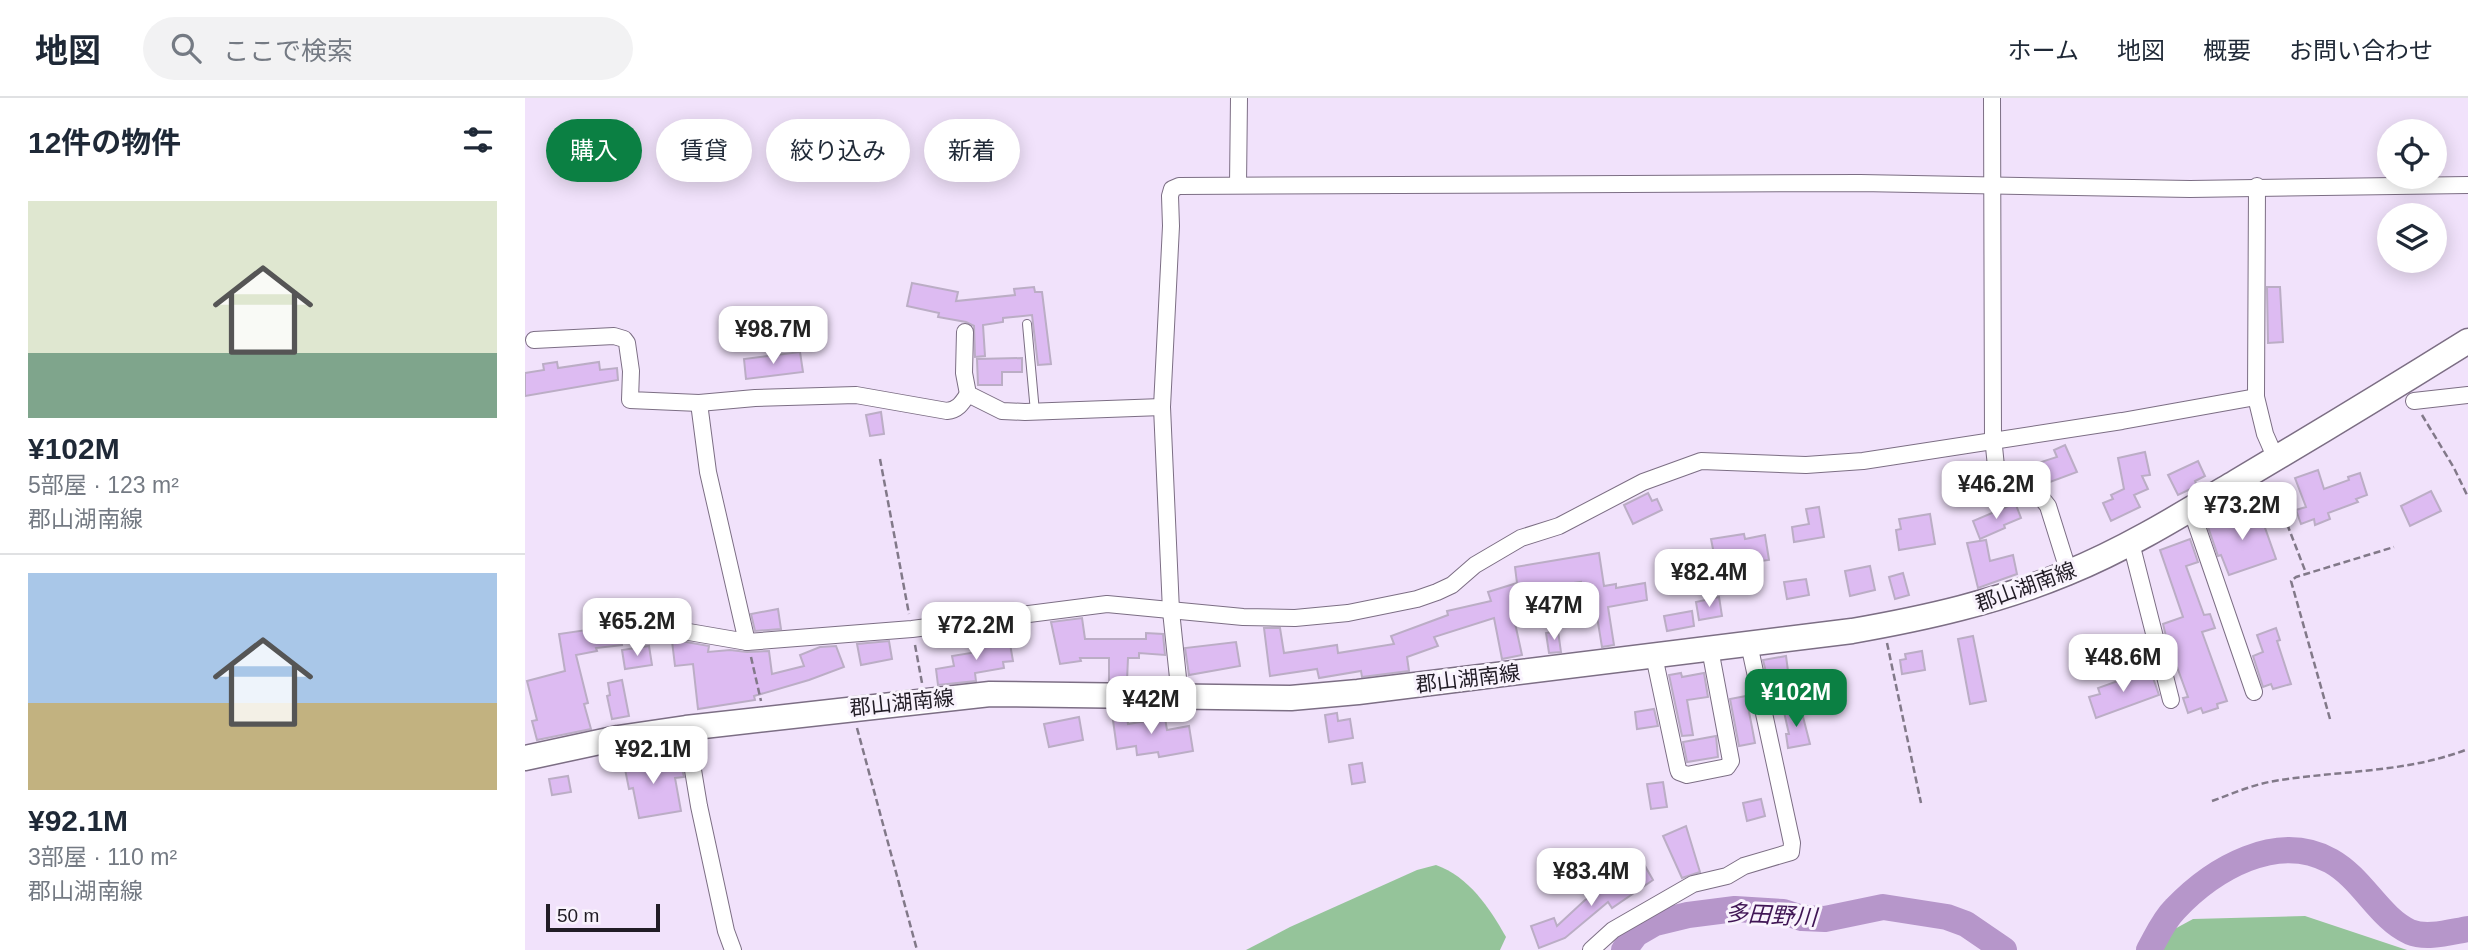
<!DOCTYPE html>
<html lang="ja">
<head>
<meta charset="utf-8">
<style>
	:root { --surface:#fff; --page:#f2f2f3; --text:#1f2937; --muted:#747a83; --line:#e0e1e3; --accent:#0b8043 }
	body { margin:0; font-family:Helvetica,"Noto Sans JP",sans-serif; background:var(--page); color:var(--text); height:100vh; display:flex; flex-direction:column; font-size:26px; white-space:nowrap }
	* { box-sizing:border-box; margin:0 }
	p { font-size:23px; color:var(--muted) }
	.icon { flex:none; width:38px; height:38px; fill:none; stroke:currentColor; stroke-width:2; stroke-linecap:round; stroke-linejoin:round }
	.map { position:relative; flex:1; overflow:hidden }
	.sheet { display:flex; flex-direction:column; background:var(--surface); width:525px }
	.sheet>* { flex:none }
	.hud { position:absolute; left:21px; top:21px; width:665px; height:63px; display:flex; gap:14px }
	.tools { position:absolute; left:1852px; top:21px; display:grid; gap:14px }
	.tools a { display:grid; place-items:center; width:70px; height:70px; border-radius:50%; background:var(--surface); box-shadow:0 4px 18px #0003; font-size:35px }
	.scale { position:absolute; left:21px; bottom:18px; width:114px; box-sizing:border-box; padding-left:7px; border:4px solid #211c25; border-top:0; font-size:19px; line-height:24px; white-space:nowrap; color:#211c25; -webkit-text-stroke:5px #f9f3fd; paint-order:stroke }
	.price { position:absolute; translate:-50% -60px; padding:0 16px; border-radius:14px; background:#fff; color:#222; font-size:23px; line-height:46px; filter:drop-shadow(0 2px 4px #0008) }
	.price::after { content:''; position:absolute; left:50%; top:42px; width:21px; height:16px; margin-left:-10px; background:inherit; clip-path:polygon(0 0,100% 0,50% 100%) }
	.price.selected { background:var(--accent); color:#fff }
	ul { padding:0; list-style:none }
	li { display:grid; align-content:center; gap:14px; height:371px; padding:0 28px }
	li+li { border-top:2px solid var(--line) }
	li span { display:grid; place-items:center; height:217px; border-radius:0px; color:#555 }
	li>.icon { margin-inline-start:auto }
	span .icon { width:126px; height:126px; fill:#fffc; stroke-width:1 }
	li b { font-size:30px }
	h2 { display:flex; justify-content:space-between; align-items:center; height:84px; padding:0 28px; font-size:30px }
	.chip { padding:0 24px; border-radius:32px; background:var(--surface); box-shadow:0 4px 18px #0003; font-size:24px; line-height:63px }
	.chip.selected { background:var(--accent); color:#fff }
	header { display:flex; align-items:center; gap:42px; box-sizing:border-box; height:98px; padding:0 35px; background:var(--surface); border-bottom:2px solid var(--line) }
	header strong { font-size:33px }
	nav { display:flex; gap:38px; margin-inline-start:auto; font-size:24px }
	.search { width:490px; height:63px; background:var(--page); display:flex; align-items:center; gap:18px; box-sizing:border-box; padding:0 24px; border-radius:38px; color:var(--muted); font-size:26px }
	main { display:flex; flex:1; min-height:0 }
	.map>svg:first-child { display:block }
	.green { fill:#95c49a }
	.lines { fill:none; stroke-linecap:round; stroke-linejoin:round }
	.river { stroke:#b696ca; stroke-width:26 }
	.building { fill:#ddbbf2; stroke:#bbadc5; stroke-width:2 }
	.lane-casing { stroke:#7c6e84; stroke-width:10 }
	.street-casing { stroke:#7c6e84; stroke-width:18 }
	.primary-casing { stroke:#7c6e84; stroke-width:27 }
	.path { stroke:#827989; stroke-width:2.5; stroke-dasharray:7 3.5; stroke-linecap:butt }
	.lane { stroke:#fff; stroke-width:8 }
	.street { stroke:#fff; stroke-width:16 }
	.primary { stroke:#fff; stroke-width:24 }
	.labels { text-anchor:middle; stroke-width:6; stroke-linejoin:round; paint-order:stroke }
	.street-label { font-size:21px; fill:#211c25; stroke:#f9f3fd }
	.water-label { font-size:23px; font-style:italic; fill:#3f1554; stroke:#f9f3fd }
</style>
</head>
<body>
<header>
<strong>地図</strong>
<div class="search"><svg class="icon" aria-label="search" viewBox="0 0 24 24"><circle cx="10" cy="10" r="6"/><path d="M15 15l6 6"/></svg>ここで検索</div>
<nav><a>ホーム</a><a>地図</a><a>概要</a><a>お問い合わせ</a></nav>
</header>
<main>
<section class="sheet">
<h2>12件の物件<svg class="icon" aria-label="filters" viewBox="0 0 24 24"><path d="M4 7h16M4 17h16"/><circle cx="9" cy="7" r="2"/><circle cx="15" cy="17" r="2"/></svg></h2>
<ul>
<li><span style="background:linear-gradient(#dfe7d0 70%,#7fa58c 0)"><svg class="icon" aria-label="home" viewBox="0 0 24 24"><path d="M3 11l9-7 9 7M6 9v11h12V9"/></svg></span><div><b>¥102M</b><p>5部屋 · 123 m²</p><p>郡山湖南線</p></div></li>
<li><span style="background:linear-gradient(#a9c7e8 60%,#c2b280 0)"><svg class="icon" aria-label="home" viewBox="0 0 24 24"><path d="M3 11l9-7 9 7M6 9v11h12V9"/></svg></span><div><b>¥92.1M</b><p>3部屋 · 110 m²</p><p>郡山湖南線</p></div></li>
</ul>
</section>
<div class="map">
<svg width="1943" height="852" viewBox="0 0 1943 852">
	<rect width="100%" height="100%" fill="#f1e2fb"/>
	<g class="green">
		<path d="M911,767C944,779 964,809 981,839L975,852H721L765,829L892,772Z"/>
		<path d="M1780,818L1882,852H1611L1668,821Z"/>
	</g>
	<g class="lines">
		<g class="river">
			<path d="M1099,852L1111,836L1130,825L1163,817L1210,811L1258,814L1277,820L1300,821L1358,809L1422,819L1441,826L1479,852"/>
			<path d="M1624,852C1632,838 1638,823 1650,811C1688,771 1752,733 1806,763C1838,781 1854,820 1885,834C1902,841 1925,834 1943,831"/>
		</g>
	</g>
	<g class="building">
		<path d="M387,185L433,194L431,203L490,197L489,191L509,189L510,194H517L526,266L513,267L507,217L478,220V224L458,227L460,258L450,259L449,228L441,224L413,219L414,215L382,208Z"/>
		<path d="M1742,189H1755L1758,244L1743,245Z"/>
		<path d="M275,254L278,274L221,281L219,261Z"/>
		<path d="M497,260V274H477V287H453L452,261Z"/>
		<path d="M32,264L33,270L74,264L75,272L92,270L93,282L0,298V275L19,272L18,266Z"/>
		<path d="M356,314L359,336L345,338L341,317Z"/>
		<path d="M1540,347L1552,374L1517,387L1516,383L1506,387L1484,386L1482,375L1532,359L1529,352Z"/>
		<path d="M1620,354L1625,377L1617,378L1623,391L1609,397L1615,409L1586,423L1578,405L1588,401L1586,397L1599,391L1593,360Z"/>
		<path d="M1673,363L1680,378L1670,383L1672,388L1653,397L1643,377Z"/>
		<path d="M1793,372L1799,391L1824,382L1823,379L1835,375L1842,397L1831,401L1833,404L1803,415L1805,421L1790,427L1789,421L1776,426L1771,412L1781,409L1770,380Z"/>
		<path d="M1906,393L1916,413L1885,428L1876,408Z"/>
		<path d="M1123,395L1127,403L1132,401L1137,412L1108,426L1099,407Z"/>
		<path d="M1486,407H1491L1496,420L1479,427L1480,430L1455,441L1448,423Z"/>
		<path d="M1294,409L1299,439L1269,444L1267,429L1284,426L1281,411Z"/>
		<path d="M1733,410L1751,461L1704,477L1696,457L1693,458L1683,429Z"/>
		<path d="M1405,416L1410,446L1374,452L1371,432L1376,431L1374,421Z"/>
		<path d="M1219,436L1220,441L1240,437L1244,462L1228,464L1227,460L1191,466L1186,441Z"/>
		<path d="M1665,441L1673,464L1661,468L1679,517L1685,516L1690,530L1677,534L1702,603L1692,606L1693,610L1678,615L1676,610L1663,615L1658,600L1663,599L1648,558L1646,559L1638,526L1658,519L1635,452Z"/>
		<path d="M1461,442L1465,463L1488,457L1492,476L1453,490L1442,445Z"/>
		<path d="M1074,455L1079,488L1091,486V490L1120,485L1122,502L1083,509L1089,547L1077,549L1069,500L1059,502L1056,484L1014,490L1016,503L986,507L997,557L977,561L969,520L909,539L913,548L882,559L884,573L837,579L836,573L794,580L792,571L745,578L739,530H755L759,555L812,547L813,555L869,546L866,538L923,517L922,513L966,503L963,494L992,485L990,469Z"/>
		<path d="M1345,468L1350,492L1325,498L1320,473Z"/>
		<path d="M1378,475L1384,497L1370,501L1364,479Z"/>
		<path d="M1281,481L1284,497L1262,501L1259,484Z"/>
		<path d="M1194,499L1197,518L1174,522L1171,504Z"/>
		<path d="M253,511L256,531L230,533L226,516Z"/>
		<path d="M1167,513L1169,528L1142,533L1139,518Z"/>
		<path d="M557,520L560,541H621V535L638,536L640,557L614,555V560H603L602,583H584V560H555L556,563L535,566L526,524Z"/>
		<path d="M1751,530L1755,542L1752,543L1766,586L1748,591L1746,586L1738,589L1728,558L1738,554L1732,537Z"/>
		<path d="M68,531L69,535L95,532L97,547L71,550L72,553L51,557L63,605L59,606L66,631L12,642L7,623L12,622L2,583L40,573L34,536Z"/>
		<path d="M1033,533L1036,554L1024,555L1021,535Z"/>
		<path d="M1448,538L1461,603L1445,606L1433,541Z"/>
		<path d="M484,540L488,563L478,564L479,570L450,575L451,583L413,587L411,571L429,568L427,558L452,554L450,545Z"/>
		<path d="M150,542L184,548L183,554L205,552L222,554L244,553L247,576L279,568L275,557L295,549L311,548L319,569L284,582L229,598L230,602L173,611L168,566L150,568L147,543Z"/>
		<path d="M364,543L367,561L336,567L332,546Z"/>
		<path d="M711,544L715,568L664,577L660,550Z"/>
		<path d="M124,548L127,567L100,571L97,552Z"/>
		<path d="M1397,553L1400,572L1377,576L1375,562L1381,561L1380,556Z"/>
		<path d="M1261,558L1265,588L1245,591L1238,562Z"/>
		<path d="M1618,574L1620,580L1627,577L1634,597L1571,620L1564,599L1575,596L1573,590Z"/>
		<path d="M1156,575L1157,579L1179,575L1183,599L1162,602L1168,637L1157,638L1144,577Z"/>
		<path d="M97,582L104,618L87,621L82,598L85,597L83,585Z"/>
		<path d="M1221,598L1230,645L1214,648L1205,601Z"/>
		<path d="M1129,611L1133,628L1112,631L1110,614Z"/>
		<path d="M1276,611L1285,646L1263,650L1261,636H1264L1259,614Z"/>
		<path d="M601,613L603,626L640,620L642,632L664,628L668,653L634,659L633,654L612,657L611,648L592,651L587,615Z"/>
		<path d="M812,615L813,623L825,621L828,640L804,644L800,617Z"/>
		<path d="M554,619L558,642L524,649L519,626Z"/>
		<path d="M1191,638L1193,659L1162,664L1158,644Z"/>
		<path d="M116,652L120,672L156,666L159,679L150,680L156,713L114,720L108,690L104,691L97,656Z"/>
		<path d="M837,665L840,684L827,686L824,667Z"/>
		<path d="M43,678L46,694L27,697L24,681Z"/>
		<path d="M1138,684L1142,709L1126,711L1122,686Z"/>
		<path d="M1236,701L1240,718L1222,723L1218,705Z"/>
		<path d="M1161,728L1175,774L1157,780L1138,738Z"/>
		<path d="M1120,768L1128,782L1087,810L1083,804L1040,840L1014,850L1006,828L1029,820L1032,828L1060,802L1101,776L1103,779Z"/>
	</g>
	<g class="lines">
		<g class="lane-casing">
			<path id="lane" d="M502,226L510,314"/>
		</g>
		<g class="street-casing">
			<g id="street">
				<path d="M1467,0L1468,339L1473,388L1477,396L1515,398L1523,408L1544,475"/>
				<path d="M713,87L714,0"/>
				<path d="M1732,88L1731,299L1740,336L1751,361"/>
				<path d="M440,234L439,275L443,296L477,313L500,314L637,309"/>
				<path d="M9,242L89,238L99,241L102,245L106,273L105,302L174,305L230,300L331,297L422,313C433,312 437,305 443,296"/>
				<path d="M1889,303L1943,297"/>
				<path d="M174,305L183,374L222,544"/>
				<path d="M1666,411L1729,594"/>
				<path d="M1606,445L1646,602"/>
				<path d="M135,529L222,544L387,531L582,506L718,519L770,520L823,515L892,501L912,494L927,487L950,467L996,440L1034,428L1118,384L1176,363L1281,367L1338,363L1597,323L1731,299"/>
				<path d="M1129,558L1153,671L1154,674L1162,677L1202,669L1206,663L1185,551"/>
				<path d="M655,599L646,513L637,309L646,128L645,98L647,91L654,88L1335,85L1665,91L1943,87"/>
				<path d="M161,630L174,708L201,833L208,852"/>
				<path d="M1066,852L1088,832L1168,786L1202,778L1219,768L1266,754L1267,745L1224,546"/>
			</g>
		</g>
		<g class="primary-casing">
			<path id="primary" d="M0,660L93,640L161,630L465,596L766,600L833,594L1327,533C1401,520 1472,504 1542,475C1601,451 1656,417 1711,384C1789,338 1866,291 1943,243"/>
		</g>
		<g class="path">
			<path d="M1897,317L1929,370L1943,399"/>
			<path d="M355,361L384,516"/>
			<path d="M1747,387L1781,475"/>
			<path d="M1362,545L1396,705"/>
			<path d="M390,547L397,585"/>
			<path d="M226,559L236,603"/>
			<path d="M1805,621L1766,483L1771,479L1869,449"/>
			<path d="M332,630L392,852"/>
			<path d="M1687,703C1706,696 1725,688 1744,684C1810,672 1879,676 1943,651"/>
		</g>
		<use href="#lane" class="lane"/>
		<use href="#street" class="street"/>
		<use href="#primary" class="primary"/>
	</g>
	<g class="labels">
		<g class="street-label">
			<text transform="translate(1501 489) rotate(-20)" y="7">郡山湖南線</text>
			<text transform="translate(943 581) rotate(-7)" y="7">郡山湖南線</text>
			<text transform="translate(377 605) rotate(-6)" y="7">郡山湖南線</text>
		</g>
		<g class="water-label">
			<text transform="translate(1246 817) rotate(3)" y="8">多田野川</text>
		</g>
	</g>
</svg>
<div class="tools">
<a><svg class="icon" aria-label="locate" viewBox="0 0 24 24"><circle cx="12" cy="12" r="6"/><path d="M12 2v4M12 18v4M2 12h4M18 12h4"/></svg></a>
<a><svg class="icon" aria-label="layers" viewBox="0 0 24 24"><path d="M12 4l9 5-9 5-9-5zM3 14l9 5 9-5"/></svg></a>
</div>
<div class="scale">50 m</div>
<b class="price" style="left:248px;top:268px">¥98.7M</b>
<b class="price" style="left:1471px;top:423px">¥46.2M</b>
<b class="price" style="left:1717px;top:444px">¥73.2M</b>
<b class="price" style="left:1184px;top:511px">¥82.4M</b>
<b class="price" style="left:1029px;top:544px">¥47M</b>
<b class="price" style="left:112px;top:560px">¥65.2M</b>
<b class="price" style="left:451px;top:564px">¥72.2M</b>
<b class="price" style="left:1598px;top:596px">¥48.6M</b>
<b class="price selected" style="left:1271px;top:631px">¥102M</b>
<b class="price" style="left:626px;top:638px">¥42M</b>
<b class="price" style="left:128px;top:688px">¥92.1M</b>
<b class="price" style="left:1066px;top:810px">¥83.4M</b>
<div class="hud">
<a class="chip selected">購入</a>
<a class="chip">賃貸</a>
<a class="chip">絞り込み</a>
<a class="chip">新着</a>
</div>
</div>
</main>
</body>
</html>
